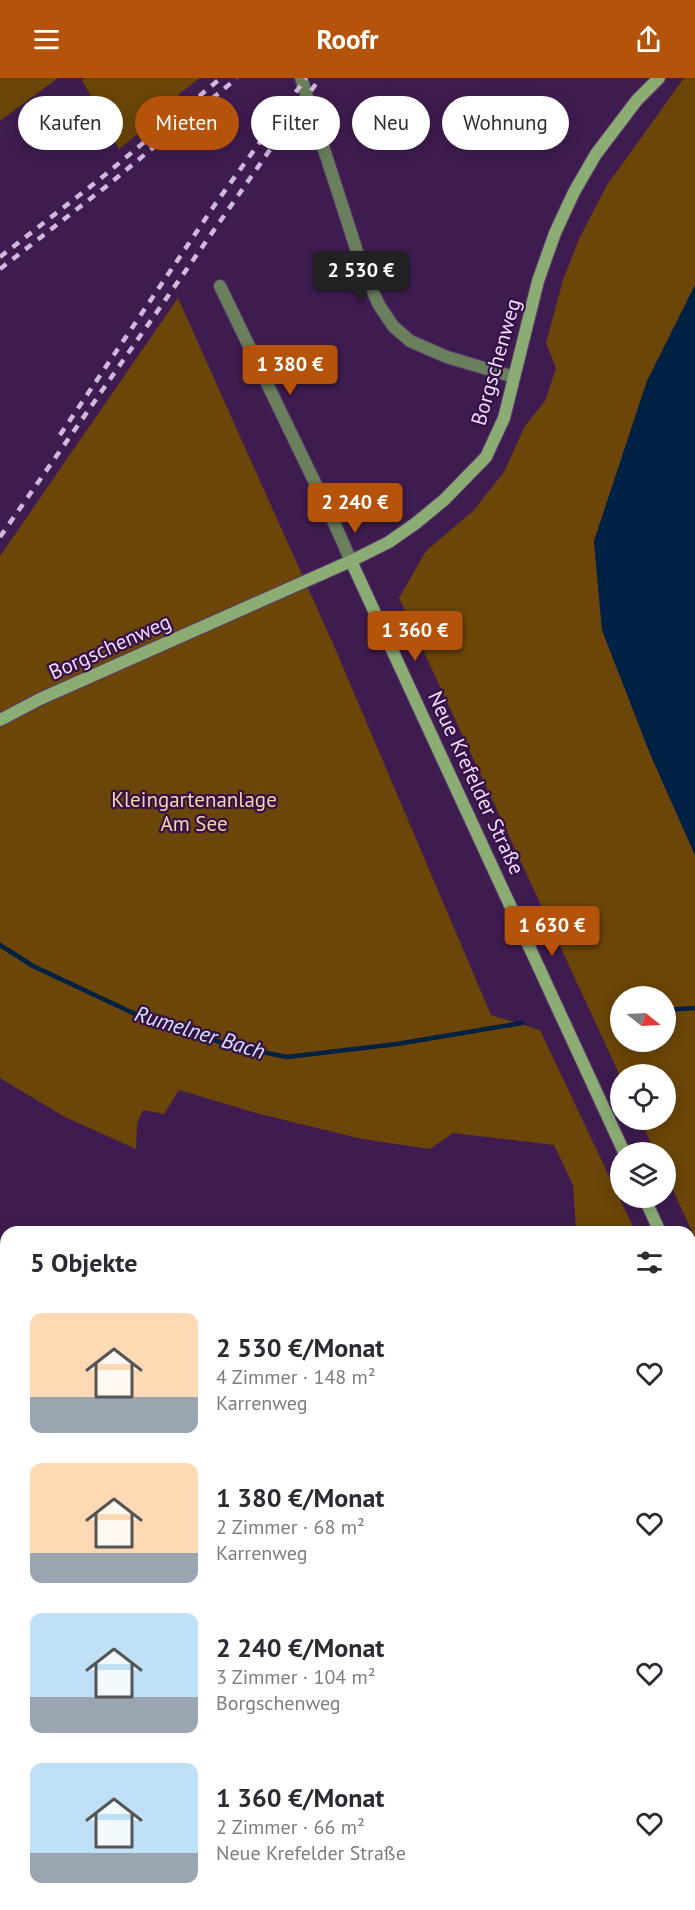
<!DOCTYPE html>
<html lang="de">
<head>
<meta charset="utf-8">
<style>
	:root { --surface:#fff; --page:#f2f2f3; --text:#2b2b33; --muted:#7c7c81; --accent:#b45309 }
	body { margin:0; font-family:"PT Sans",sans-serif; background:var(--page); color:var(--text); height:100vh; display:flex; flex-direction:column; font-size:22px; white-space:nowrap }
	* { box-sizing:border-box; margin:0 }
	p { font-size:20px; color:var(--muted) }
	.icon { flex:none; width:33px; height:33px; fill:none; stroke:currentColor; stroke-width:2; stroke-linecap:round; stroke-linejoin:round }
	.map { position:relative; flex:1; overflow:hidden }
	.drawer { position:absolute; left:0px; top:1148px; width:696px; height:686px; display:flex; flex-direction:column; background:var(--surface); border-radius:18px 18px 0 0; box-shadow:0 3px 15px #0003 }
	.drawer>* { flex:none }
	.top-card { position:absolute; left:18px; top:18px; width:660px; height:54px; display:flex; gap:12px }
	.needle { width:39px; rotate:108deg }
	.fabs { position:absolute; left:610px; top:908px; display:grid; gap:12px }
	.fabs a { display:grid; place-items:center; width:66px; height:66px; border-radius:50%; background:var(--surface); box-shadow:0 3px 15px #0003; font-size:30px }
	.price { position:absolute; translate:-50% -51px; padding:0 14px; border-radius:6px; background:var(--accent); color:#fff; font-size:20px; line-height:39px; filter:drop-shadow(0 2px 3px #0008) }
	.price::after { content:''; position:absolute; left:50%; top:36px; width:18px; height:14px; margin-left:-9px; background:inherit; clip-path:polygon(0 0,100% 0,50% 100%) }
	.price.active { background:#222; color:#fff }
	ul { padding:0; list-style:none }
	li { display:flex; align-items:center; gap:18px; height:150px; padding:0 30px }
	li span { display:grid; place-items:center; flex:none; width:168px; height:120px; border-radius:12px; color:#555 }
	li>.icon { margin-inline-start:auto }
	span .icon { width:72px; height:72px; fill:#fffc; stroke-width:1 }
	li b { font-size:26px }
	h2 { display:flex; justify-content:space-between; align-items:center; height:72px; padding:0 30px; font-size:26px }
	.pill { padding:0 21px; border-radius:27px; background:var(--surface); box-shadow:0 3px 15px #0003; font-size:21px; line-height:54px }
	.pill.active { background:var(--accent); color:#fff }
	header { display:flex; justify-content:space-between; align-items:center; height:78px; padding:0 30px; background:var(--accent); color:#fff; font-size:27px; font-weight:800 }
	.map>svg:first-child { display:block }
	.green { fill:#6b4608; fill-rule:evenodd }
	.water { fill:#002044 }
	.lines { fill:none; stroke-linecap:round; stroke-linejoin:round }
	.stream { stroke:#002044; stroke-width:4.5 }
	.street-casing { stroke:#5b3b6b; stroke-width:14 }
	.secondary-casing { stroke:#5b3b6b; stroke-width:14 }
	.street { stroke:#6a805c; stroke-width:12 }
	.secondary { stroke:#8bad74; stroke-width:12 }
	.rail { stroke:#d0b9dd; stroke-width:4.5; stroke-dasharray:8 8; stroke-linecap:butt }
	.labels { text-anchor:middle; stroke-width:4.5; stroke-linejoin:round; paint-order:stroke }
	.street-label { font-size:21px; fill:#efdbfb; stroke:#351145 }
	.park-label { font-size:21px; fill:#f4d4ab; stroke:#351145 }
	.water-label { font-size:22px; font-style:italic; fill:#d6e6fa; stroke:#351145 }
</style>
</head>
<body>
<header><svg class="icon" aria-label="menu" viewBox="0 0 24 24"><path d="M4 6h16M4 12h16M4 18h16"/></svg>Roofr<svg class="icon" aria-label="share" viewBox="0 0 24 24"><path d="M12 15V3M7 8l5-5 5 5M5 13v7h14v-7"/></svg></header>
<div class="map">
<svg width="695" height="1832" viewBox="0 0 695 1832">
	<rect width="100%" height="100%" fill="#3f1c50"/>
	<g class="green">
		<path d="M0,0H58L0,43Z"/>
		<path d="M85,0H200L179,16L181,21L119,71L82,2Z"/>
		<path d="M684,0H695V207L647,303L594,463L602,552L651,678L695,777V1160L666,1097V1074H655L640,1041H666V996H621V1000L399,520L426,473L473,433L504,394L525,348L545,323L556,290L546,265L563,202L579,161L607,107ZM621,918H666V963H621Z"/>
		<path d="M178,220L334,568L491,937L540,952L635,1153H576L573,1107L554,1067L453,1055L430,1071L362,1061L256,1035L179,1012L164,1036L143,1032L137,1046L136,1071L65,1039L0,1000V478Z"/>
		<path d="M553,1827H598V1832H554Z"/>
	</g>
	<path class="water" d="M695,207V777L651,678L602,552L594,463L647,303Z"/>
	<g class="lines">
		<g class="stream">
			<path d="M0,867L33,888L133,935L232,968L287,979L397,966L522,945"/>
			<path d="M666,932L695,930"/>
		</g>
		<g class="street-casing">
			<g id="street">
				<path d="M301,0L363,192L379,227L393,248L410,263L447,279L514,299"/>
				<path d="M220,208L332,440L351,483"/>
				<path d="M0,1515H6"/>
				<path d="M690,1554L695,1553"/>
				<path d="M690,1710H695"/>
				<path d="M0,1787L6,1775"/>
				<path d="M157,1827L173,1832"/>
				<path d="M548,1827V1832"/>
				<path d="M608,1827V1832"/>
				<path d="M233,1832L234,1827"/>
			</g>
		</g>
		<g class="secondary-casing">
			<g id="secondary">
				<path d="M351,483L624,1074"/>
				<path d="M0,642L40,621L351,483L389,464L416,445L444,422L486,379L504,340L538,203L555,155L574,114L596,76L637,22L659,0"/>
				<path d="M644,1119L660,1154"/>
				<path d="M690,1216L695,1226"/>
			</g>
		</g>
		<use href="#street" class="street"/>
		<use href="#secondary" class="secondary"/>
		<g class="rail">
			<path d="M0,179L100,101L221,0"/>
			<path d="M0,191L108,107L237,0"/>
			<path d="M60,357L216,125L306,0"/>
			<path d="M0,459L320,0"/>
		</g>
	</g>
	<g class="labels">
		<g class="street-label">
			<text transform="translate(496 284) rotate(-74)" y="7">Borgschenweg</text>
			<text transform="translate(110 569) rotate(-24)" y="7">Borgschenweg</text>
			<text transform="translate(476 705) rotate(65)" y="7">Neue Krefelder Straße</text>
		</g>
		<g class="park-label">
			<text x="194" y="729">Kleingartenanlage<tspan x="194" dy="24">Am See</tspan></text>
		</g>
		<g class="water-label">
			<text transform="translate(200 954) rotate(17)" y="8">Rumelner Bach</text>
		</g>
	</g>
</svg>
<div class="fabs">
<a><svg class="needle" viewBox="-14 -14 28 28"><path d="M0-13l5 13h-10z" fill="#e53935"/><path d="M0 13l5-13h-10z" fill="#7c7c81"/></svg></a>
<a><svg class="icon" aria-label="locate" viewBox="0 0 24 24"><circle cx="12" cy="12" r="6"/><path d="M12 2v4M12 18v4M2 12h4M18 12h4"/></svg></a>
<a><svg class="icon" aria-label="layers" viewBox="0 0 24 24"><path d="M12 4l9 5-9 5-9-5zM3 14l9 5 9-5"/></svg></a>
</div>
<b class="price active" style="left:361px;top:224px">2 530 €</b>
<b class="price" style="left:290px;top:318px">1 380 €</b>
<b class="price" style="left:355px;top:456px">2 240 €</b>
<b class="price" style="left:415px;top:584px">1 360 €</b>
<b class="price" style="left:552px;top:879px">1 630 €</b>
<div class="top-card">
<a class="pill">Kaufen</a>
<a class="pill active">Mieten</a>
<a class="pill">Filter</a>
<a class="pill">Neu</a>
<a class="pill">Wohnung</a>
</div>
<section class="drawer">
<h2>5 Objekte<svg class="icon" aria-label="filters" viewBox="0 0 24 24"><path d="M4 7h16M4 17h16"/><circle cx="9" cy="7" r="2"/><circle cx="15" cy="17" r="2"/></svg></h2>
<ul>
<li><span style="background:linear-gradient(#ffd9b3 70%,#9aa5b1 0)"><svg class="icon" aria-label="home" viewBox="0 0 24 24"><path d="M3 11l9-7 9 7M6 9v11h12V9"/></svg></span><div><b>2 530 €/Monat</b><p>4 Zimmer · 148 m²</p><p>Karrenweg</p></div><svg class="icon" aria-label="heart" viewBox="0 0 24 24"><path d="M12 20l-8-8c-3-5 5-10 8-4 3-6 11-1 8 4z"/></svg></li>
<li><span style="background:linear-gradient(#ffd9b3 75%,#9aa5b1 0)"><svg class="icon" aria-label="home" viewBox="0 0 24 24"><path d="M3 11l9-7 9 7M6 9v11h12V9"/></svg></span><div><b>1 380 €/Monat</b><p>2 Zimmer · 68 m²</p><p>Karrenweg</p></div><svg class="icon" aria-label="heart" viewBox="0 0 24 24"><path d="M12 20l-8-8c-3-5 5-10 8-4 3-6 11-1 8 4z"/></svg></li>
<li><span style="background:linear-gradient(#bfe0f5 70%,#9aa5b1 0)"><svg class="icon" aria-label="home" viewBox="0 0 24 24"><path d="M3 11l9-7 9 7M6 9v11h12V9"/></svg></span><div><b>2 240 €/Monat</b><p>3 Zimmer · 104 m²</p><p>Borgschenweg</p></div><svg class="icon" aria-label="heart" viewBox="0 0 24 24"><path d="M12 20l-8-8c-3-5 5-10 8-4 3-6 11-1 8 4z"/></svg></li>
<li><span style="background:linear-gradient(#bfe0f5 75%,#9aa5b1 0)"><svg class="icon" aria-label="home" viewBox="0 0 24 24"><path d="M3 11l9-7 9 7M6 9v11h12V9"/></svg></span><div><b>1 360 €/Monat</b><p>2 Zimmer · 66 m²</p><p>Neue Krefelder Straße</p></div><svg class="icon" aria-label="heart" viewBox="0 0 24 24"><path d="M12 20l-8-8c-3-5 5-10 8-4 3-6 11-1 8 4z"/></svg></li>
</ul>
</section>
</div>
</body>
</html>
